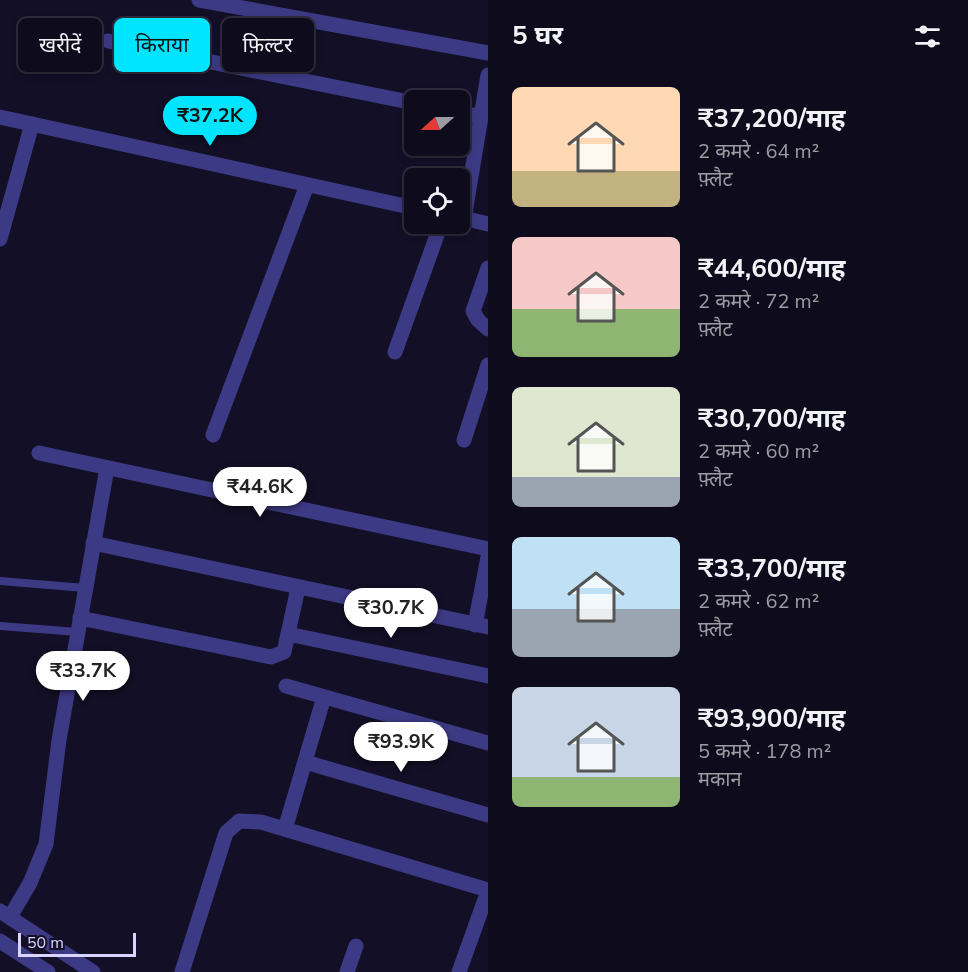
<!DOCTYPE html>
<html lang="hi">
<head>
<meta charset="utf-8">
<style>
	:root { --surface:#0e0b1c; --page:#171425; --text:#f1f3f6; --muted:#9b9ba3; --line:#2e2b3b; --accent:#00e5ff }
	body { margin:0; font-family:"Nunito Sans","Noto Sans Devanagari",sans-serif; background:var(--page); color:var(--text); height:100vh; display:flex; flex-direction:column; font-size:22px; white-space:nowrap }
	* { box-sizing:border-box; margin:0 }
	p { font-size:20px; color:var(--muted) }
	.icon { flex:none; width:33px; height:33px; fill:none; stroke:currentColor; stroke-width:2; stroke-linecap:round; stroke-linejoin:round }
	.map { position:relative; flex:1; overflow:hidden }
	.panel { display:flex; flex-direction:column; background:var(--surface); width:480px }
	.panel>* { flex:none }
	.hud { position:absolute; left:18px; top:18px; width:380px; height:54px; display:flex; gap:12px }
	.needle { width:39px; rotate:249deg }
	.tools { position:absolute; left:404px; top:90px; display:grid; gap:12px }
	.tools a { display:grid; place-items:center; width:66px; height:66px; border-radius:9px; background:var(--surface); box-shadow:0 3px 9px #0003,0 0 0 2px var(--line); font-size:30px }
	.scale { position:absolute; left:18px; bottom:15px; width:118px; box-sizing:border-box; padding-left:6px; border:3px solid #d9d4ff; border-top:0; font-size:16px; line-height:21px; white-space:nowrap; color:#d9d4ff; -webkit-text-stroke:4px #130f26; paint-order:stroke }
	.price { position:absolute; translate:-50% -51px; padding:0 14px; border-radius:21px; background:#fff; color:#222; font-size:20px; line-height:39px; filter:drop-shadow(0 2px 3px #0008) }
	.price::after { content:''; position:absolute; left:50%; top:36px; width:18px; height:14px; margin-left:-9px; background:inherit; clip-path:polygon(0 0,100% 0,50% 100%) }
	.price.active { background:var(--accent); color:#111 }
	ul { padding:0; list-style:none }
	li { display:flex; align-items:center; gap:18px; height:150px; padding:0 24px }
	li span { display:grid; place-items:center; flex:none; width:168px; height:120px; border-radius:9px; color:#555 }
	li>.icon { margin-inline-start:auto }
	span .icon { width:72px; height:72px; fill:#fffc; stroke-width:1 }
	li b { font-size:26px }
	h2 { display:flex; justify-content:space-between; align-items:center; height:72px; padding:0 24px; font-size:26px }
	.pill { padding:0 21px; border-radius:9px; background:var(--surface); box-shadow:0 3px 9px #0003,0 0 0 2px var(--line); font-size:21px; line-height:54px }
	.pill.active { background:var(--accent); color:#111 }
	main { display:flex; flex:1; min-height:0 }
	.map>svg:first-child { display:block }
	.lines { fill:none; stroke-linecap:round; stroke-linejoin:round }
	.service { stroke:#3d3a85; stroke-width:8 }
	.minor { stroke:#3d3a85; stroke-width:15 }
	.tertiary { stroke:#3d3a85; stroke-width:15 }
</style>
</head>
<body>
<main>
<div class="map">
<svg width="488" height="972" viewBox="0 0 488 972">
	<rect width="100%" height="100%" fill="#130f26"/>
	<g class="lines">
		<g class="service">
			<path d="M0,581L85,588"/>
			<path d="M0,626L78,632"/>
		</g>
		<g class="minor">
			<path d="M199,0L488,53"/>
			<path d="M108,41L414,103"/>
			<path d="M459,112L481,117"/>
			<path d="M0,117L414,208"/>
			<path d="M459,217L488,224"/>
			<path d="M464,219L488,75"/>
			<path d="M0,239L32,124"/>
			<path d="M488,268L473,311L478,320L488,329"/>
			<path d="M395,352L441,224"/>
			<path d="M213,435L307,185"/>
			<path d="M464,440L488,365"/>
			<path d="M39,453L488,549"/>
			<path d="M93,543L488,627"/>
			<path d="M80,618L271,657L284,652L298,588"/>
			<path d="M475,625L488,557"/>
			<path d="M288,634L488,676"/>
			<path d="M286,686L488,743"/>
			<path d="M305,762L488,815"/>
			<path d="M285,829L324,697"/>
			<path d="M10,917L30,883L46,844L59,740L107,468"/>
			<path d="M182,972L226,833L239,821L261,822L488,890"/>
			<path d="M347,972L356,946"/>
			<path d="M459,972L488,891"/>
		</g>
		<g class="tertiary">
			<path d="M0,911L93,972"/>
			<path d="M0,941L48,972"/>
		</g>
	</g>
</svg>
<div class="tools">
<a><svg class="needle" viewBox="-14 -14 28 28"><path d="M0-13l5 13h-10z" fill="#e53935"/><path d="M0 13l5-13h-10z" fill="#9b9ba3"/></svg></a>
<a><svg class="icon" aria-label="locate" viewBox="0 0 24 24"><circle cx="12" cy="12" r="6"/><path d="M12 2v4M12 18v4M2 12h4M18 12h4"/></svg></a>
</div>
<div class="scale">50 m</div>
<b class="price active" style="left:210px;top:147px">₹37.2K</b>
<b class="price" style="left:260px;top:518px">₹44.6K</b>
<b class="price" style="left:391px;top:639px">₹30.7K</b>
<b class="price" style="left:83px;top:702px">₹33.7K</b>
<b class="price" style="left:401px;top:773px">₹93.9K</b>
<div class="hud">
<a class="pill">खरीदें</a>
<a class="pill active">किराया</a>
<a class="pill">फ़िल्टर</a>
</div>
</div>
<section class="panel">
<h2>5 घर<svg class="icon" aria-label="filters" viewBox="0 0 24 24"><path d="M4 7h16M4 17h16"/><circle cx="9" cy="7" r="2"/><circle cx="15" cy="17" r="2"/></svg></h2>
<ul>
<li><span style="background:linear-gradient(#ffd9b3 70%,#c2b280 0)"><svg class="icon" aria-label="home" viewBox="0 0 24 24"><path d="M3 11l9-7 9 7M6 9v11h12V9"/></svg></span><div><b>₹37,200/माह</b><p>2 कमरे · 64 m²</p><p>फ़्लैट</p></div></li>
<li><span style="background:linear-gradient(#f6c9c9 60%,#8fb573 0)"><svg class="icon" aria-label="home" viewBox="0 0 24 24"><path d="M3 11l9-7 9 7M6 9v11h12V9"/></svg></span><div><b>₹44,600/माह</b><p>2 कमरे · 72 m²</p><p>फ़्लैट</p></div></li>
<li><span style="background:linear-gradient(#dfe7d0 75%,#9aa5b1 0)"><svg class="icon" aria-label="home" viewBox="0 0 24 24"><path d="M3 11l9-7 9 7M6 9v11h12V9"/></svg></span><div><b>₹30,700/माह</b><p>2 कमरे · 60 m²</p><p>फ़्लैट</p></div></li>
<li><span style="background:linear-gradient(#bfe0f5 60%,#9aa5b1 0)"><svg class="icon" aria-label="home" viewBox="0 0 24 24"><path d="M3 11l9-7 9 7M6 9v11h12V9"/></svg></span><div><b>₹33,700/माह</b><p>2 कमरे · 62 m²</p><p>फ़्लैट</p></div></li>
<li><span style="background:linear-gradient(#c9d6e8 75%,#8fb573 0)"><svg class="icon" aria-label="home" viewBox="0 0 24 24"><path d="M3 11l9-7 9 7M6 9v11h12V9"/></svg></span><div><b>₹93,900/माह</b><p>5 कमरे · 178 m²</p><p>मकान</p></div></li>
</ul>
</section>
</main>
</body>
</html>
